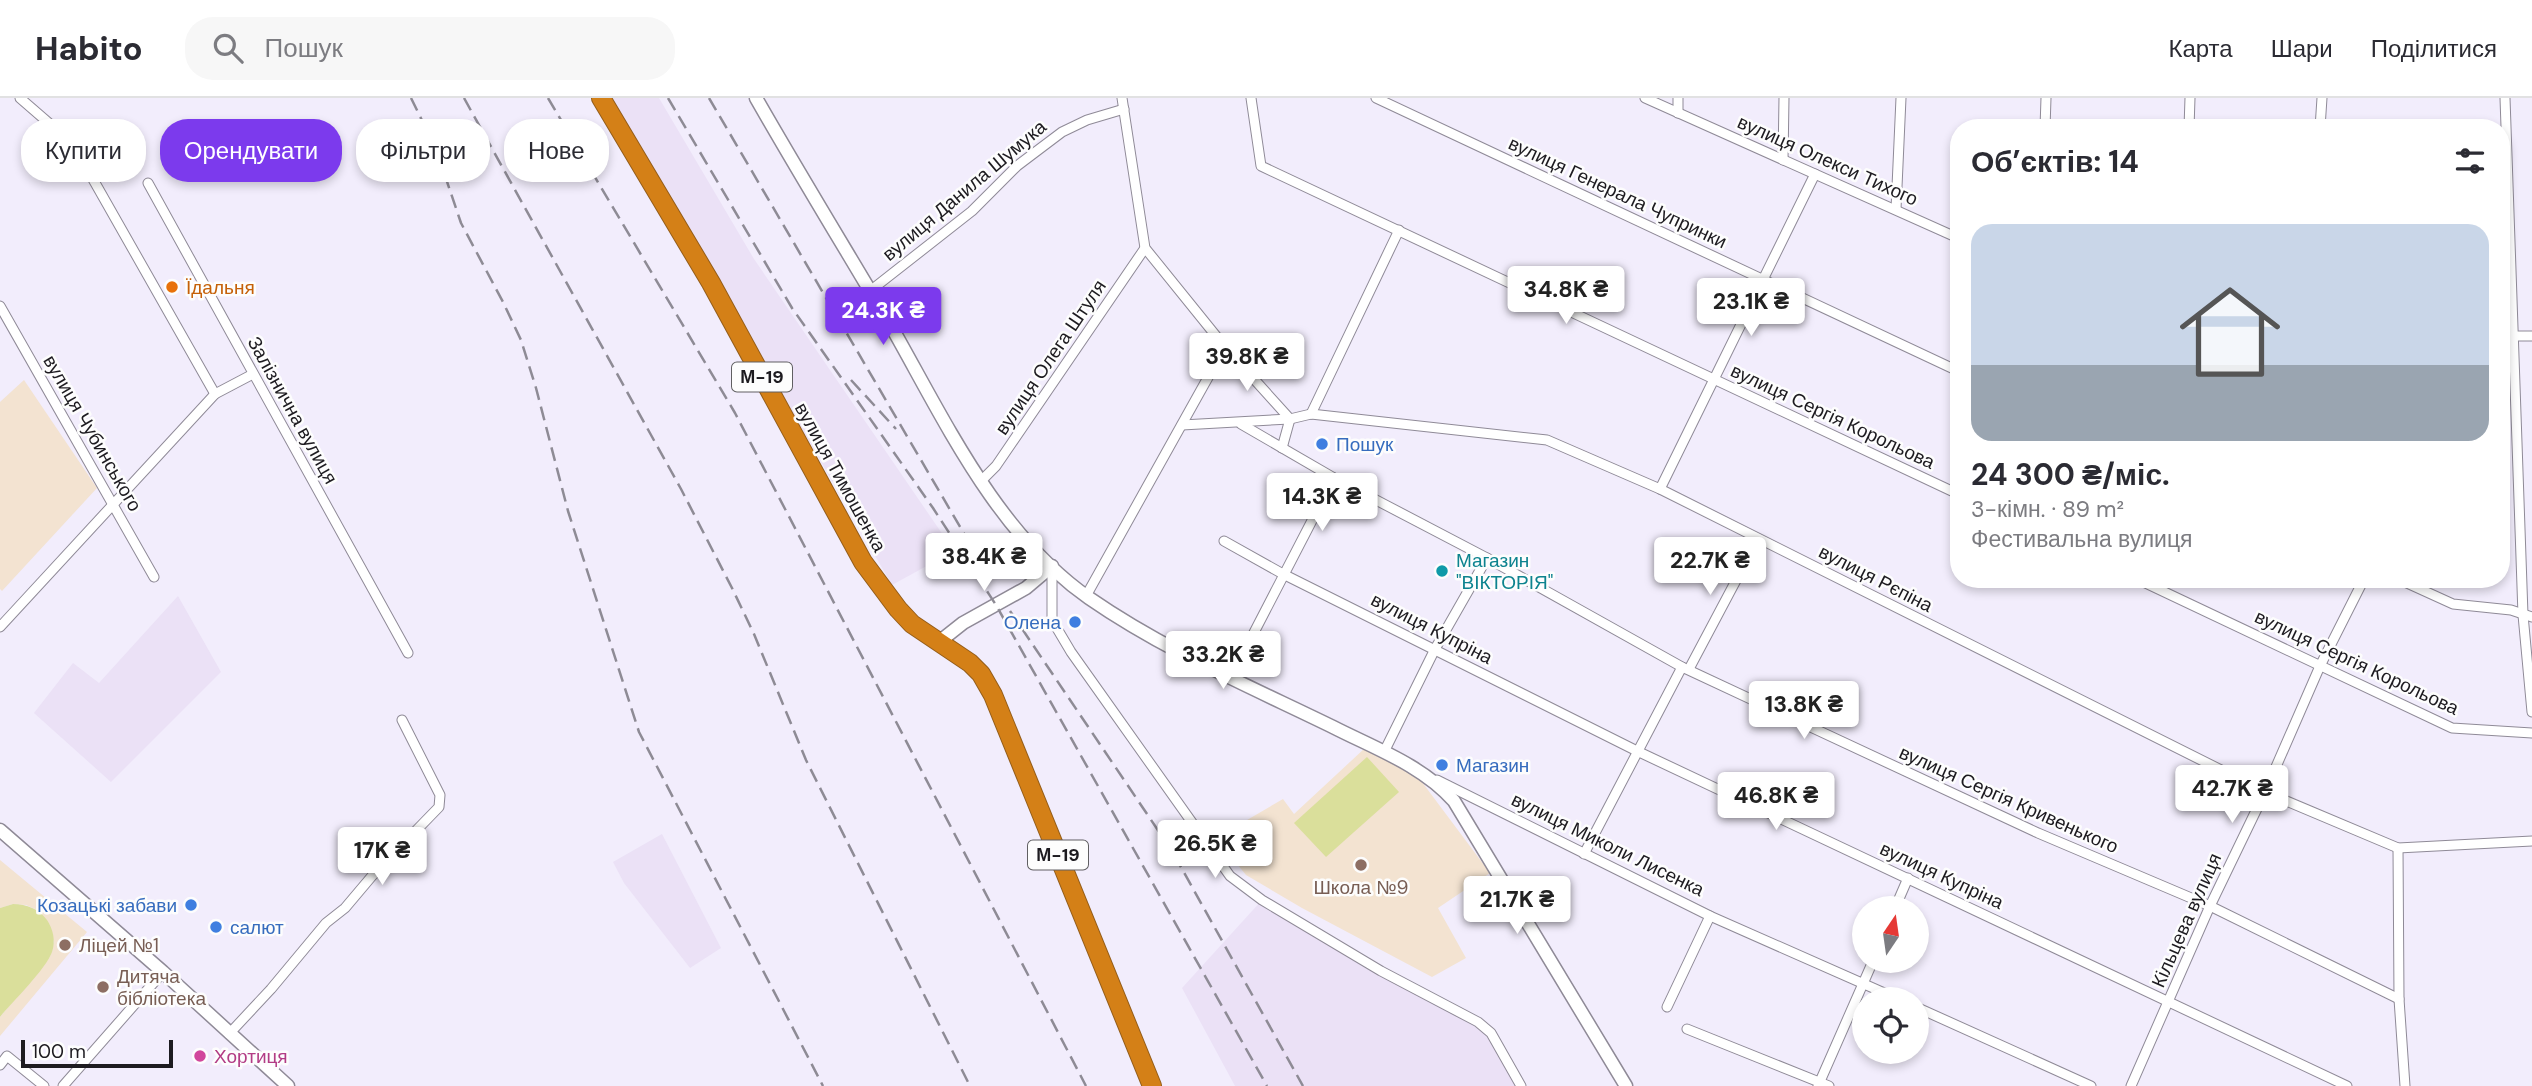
<!DOCTYPE html>
<html lang="uk">
<head>
<meta charset="utf-8">
<style>
	:root { --surface:#fff; --page:#f7f7f7; --text:#2b2b33; --muted:#7c7c81; --line:#e1e1e2; --accent:#7c3aed }
	body { margin:0; font-family:"DM Sans",sans-serif; background:var(--page); color:var(--text); height:100vh; display:flex; flex-direction:column; font-size:26px; white-space:nowrap }
	* { box-sizing:border-box; margin:0 }
	p { font-size:23px; color:var(--muted) }
	.icon { flex:none; width:38px; height:38px; fill:none; stroke:currentColor; stroke-width:2; stroke-linecap:round; stroke-linejoin:round }
	.map { position:relative; flex:1; overflow:hidden }
	.drawer { position:absolute; left:1950px; top:21px; width:560px; height:469px; display:flex; flex-direction:column; background:var(--surface); border-radius:28px; box-shadow:0 4px 10px #0003 }
	.drawer>* { flex:none }
	.guide { position:absolute; left:21px; top:21px; width:665px; height:63px; display:flex; gap:14px }
	.needle { width:46px; rotate:13deg }
	.fabs { position:absolute; left:1852px; top:798px; display:grid; gap:14px }
	.fabs a { display:grid; place-items:center; width:77px; height:77px; border-radius:50%; background:var(--surface); box-shadow:0 4px 10px #0003; font-size:35px }
	.scale { position:absolute; left:21px; bottom:18px; width:152px; box-sizing:border-box; padding-left:7px; border:4px solid #1d1b20; border-top:0; font-size:19px; line-height:24px; white-space:nowrap; color:#1d1b20; -webkit-text-stroke:5px #fdfdfd; paint-order:stroke }
	.price { position:absolute; translate:-50% -60px; padding:0 16px; border-radius:7px; background:#fff; color:#222; font-size:23px; line-height:46px; filter:drop-shadow(0 2px 4px #0008) }
	.price::after { content:''; position:absolute; left:50%; top:42px; width:21px; height:16px; margin-left:-10px; background:inherit; clip-path:polygon(0 0,100% 0,50% 100%) }
	.price.on { background:var(--accent); color:#fff }
	ul { padding:0; list-style:none }
	li { display:grid; align-content:center; gap:14px; height:371px; padding:0 21px }
	li+li { border-top:2px solid var(--line) }
	li span { display:grid; place-items:center; height:217px; border-radius:21px; color:#555 }
	li>.icon { margin-inline-start:auto }
	span .icon { width:126px; height:126px; fill:#fffc; stroke-width:1 }
	li b { font-size:30px }
	h2 { display:flex; justify-content:space-between; align-items:center; height:84px; padding:0 21px; font-size:30px }
	.pill { padding:0 24px; border-radius:28px; background:var(--surface); box-shadow:0 4px 10px #0003; font-size:24px; line-height:63px }
	.pill.on { background:var(--accent); color:#fff }
	header { display:flex; align-items:center; gap:42px; box-sizing:border-box; height:98px; padding:0 35px; background:var(--surface); border-bottom:2px solid var(--line) }
	header strong { font-size:33px }
	nav { display:flex; gap:38px; margin-inline-start:auto; font-size:24px }
	.search { width:490px; height:63px; background:var(--page); display:flex; align-items:center; gap:18px; box-sizing:border-box; padding:0 24px; border-radius:28px; color:var(--muted); font-size:26px }
	.map>svg:first-child { display:block }
	.industrial { fill:#ebe1f6 }
	.education { fill:#f3e3d1 }
	.green { fill:#dadf9b }
	.lines { fill:none; stroke-linecap:round; stroke-linejoin:round }
	.street-casing { stroke:#8f8a97; stroke-width:11 }
	.secondary-casing { stroke:#8f8a97; stroke-width:15 }
	.highway-casing { stroke:#945d1a; stroke-width:20 }
	.street { stroke:#fff; stroke-width:9 }
	.secondary { stroke:#fff; stroke-width:12 }
	.highway { stroke:#d48017; stroke-width:18 }
	.rail { stroke:#8e8b95; stroke-width:2.5; stroke-dasharray:14 7; stroke-linecap:butt }
	.food-dot { fill:#e8710a; stroke:#fdfdfd; stroke-width:2.5 }
	.shop-dot { fill:#3f7fe0; stroke:#fdfdfd; stroke-width:2.5 }
	.culture-dot { fill:#0f9aa8; stroke:#fdfdfd; stroke-width:2.5 }
	.education-dot { fill:#8d6e63; stroke:#fdfdfd; stroke-width:2.5 }
	.hotel-dot { fill:#d1479c; stroke:#fdfdfd; stroke-width:2.5 }
	.labels { text-anchor:middle; stroke-width:5; stroke-linejoin:round; paint-order:stroke }
	.shield { fill:#fdfdfd; stroke:#605f62; stroke-width:2 }
	.shield-label { font-size:18px; font-weight:bold; fill:#1d1b20 }
	.street-label { font-size:19px; fill:#1d1b20; stroke:#fdfdfd }
	.food-label { font-size:19px; fill:#c56008; stroke:#fdfdfd; text-anchor:start }
	.shop-label { font-size:19px; fill:#366cbe; stroke:#fdfdfd; text-anchor:start }
	.culture-label { font-size:19px; fill:#0d838f; stroke:#fdfdfd; text-anchor:start }
	.education-label { font-size:19px; fill:#785e54; stroke:#fdfdfd; text-anchor:start }
	.hotel-label { font-size:19px; fill:#b23c85; stroke:#fdfdfd; text-anchor:start }
</style>
</head>
<body>
<header>
<strong>Habito</strong>
<div class="search"><svg class="icon" aria-label="search" viewBox="0 0 24 24"><circle cx="10" cy="10" r="6"/><path d="M15 15l6 6"/></svg>Пошук</div>
<nav><a>Карта</a><a>Шари</a><a>Поділитися</a></nav>
</header>
<div class="map">
<svg width="2532" height="988" viewBox="0 0 2532 988">
	<rect width="100%" height="100%" fill="#f2edfc"/>
	<g class="industrial">
		<path d="M611,0H659L754,161L954,453L892,487Z"/>
		<path d="M178,498L221,574L111,684L34,615L73,565L99,585Z"/>
		<path d="M662,736L721,850L690,870L624,785L613,764Z"/>
		<path d="M1262,802L1478,924L1521,988H1235L1182,890Z"/>
	</g>
	<g class="education">
		<path d="M24,282L97,390L2,493L0,491V304Z"/>
		<path d="M1365,650L1419,680L1490,775L1438,810L1466,860L1432,879L1302,810L1246,777L1216,740L1283,701L1294,716Z"/>
		<path d="M0,762L87,834L0,938V919L50,858L54,844L49,826L37,812L26,807L13,806L0,810Z"/>
	</g>
	<g class="green">
		<path d="M1367,659L1399,694L1326,759L1294,725Z"/>
		<path d="M13,806C27,806 39,811 47,822C53,831 56,843 52,854C46,871 13,903 0,919V810Z"/>
	</g>
	<g class="lines">
		<g class="street-casing">
			<g id="street">
				<path d="M20,0L73,46L215,296"/>
				<path d="M1122,0L1145,150L1225,249L1290,321L1282,350"/>
				<path d="M1251,0L1261,68L1958,396"/>
				<path d="M1376,0L1958,273"/>
				<path d="M1645,0L1958,140"/>
				<path d="M1678,0V15"/>
				<path d="M2505,0L2523,517L2532,614"/>
				<path d="M2045,30L2046,0"/>
				<path d="M2189,30L2190,0"/>
				<path d="M2320,30L2322,0"/>
				<path d="M1783,62L1784,0"/>
				<path d="M148,85L408,555"/>
				<path d="M1896,111L1901,0"/>
				<path d="M870,193L972,113L1017,68L1062,34L1087,22L1124,11"/>
				<path d="M0,208L154,479"/>
				<path d="M2501,238H2532"/>
				<path d="M1311,316L1399,132"/>
				<path d="M1241,326L1334,380L1487,460L1682,569L2038,735L2210,808L2399,901"/>
				<path d="M1182,327L1290,321L1311,316L1547,342L1660,391L2265,694L2398,750L2532,743"/>
				<path d="M981,383L996,368L1145,150"/>
				<path d="M1660,391L1815,76"/>
				<path d="M1224,443L1283,476L1637,653L2347,988"/>
				<path d="M1052,468V522L1071,554L1230,778L1262,802L1381,873L1478,924L1491,935L1521,988"/>
				<path d="M2137,481L2452,630L2532,635"/>
				<path d="M2398,481L2453,506L2511,512L2532,519"/>
				<path d="M1086,498L1225,249"/>
				<path d="M0,529L215,296L253,276"/>
				<path d="M1689,571L1758,441"/>
				<path d="M1231,579L1334,380"/>
				<path d="M1384,654L1435,551L1487,460"/>
				<path d="M1437,682L1710,818L1898,901"/>
				<path d="M2398,750L2399,901L2405,988"/>
				<path d="M1584,756L1682,569"/>
				<path d="M1895,810L1908,780"/>
				<path d="M1667,909L1710,818"/>
				<path d="M1916,909L2091,988"/>
				<path d="M1687,931L1829,988"/>
				<path d="M229,936L271,891L326,825L345,810L372,778L439,709L440,697L402,622"/>
				<path d="M0,967L7,958L44,988"/>
				<path d="M63,988L163,874"/>
				<path d="M1818,988L1873,863"/>
				<path d="M2131,988L2210,808L2265,694L2320,568L2364,481"/>
			</g>
		</g>
		<g class="secondary-casing">
			<g id="secondary">
				<path d="M756,0C800,77 846,152 891,228C945,323 997,436 1089,500C1164,552 1251,589 1333,629C1374,650 1422,667 1454,703L1626,988"/>
				<path d="M939,544L963,525L1026,490L1052,468"/>
				<path d="M0,732L163,874L288,988"/>
			</g>
		</g>
		<g class="highway-casing">
			<path id="highway" d="M601,0L711,185L863,464L898,511L912,526L970,565L981,576L993,597L1152,988"/>
		</g>
		<use href="#street" class="street"/>
		<use href="#secondary" class="secondary"/>
		<use href="#highway" class="highway"/>
		<g class="rail">
			<path d="M411,0L436,51L461,125L503,204L521,242L536,290L568,413L639,634L823,988"/>
			<path d="M464,0L681,391L732,490L754,536L806,662L970,988"/>
			<path d="M548,0L735,315L1086,988"/>
			<path d="M668,0L792,210L933,410L996,507L1267,988"/>
			<path d="M709,0L983,468"/>
			<path d="M851,282L896,331"/>
			<path d="M1010,513L1172,753L1303,988"/>
		</g>
	</g>
	<circle class="food-dot" cx="172" cy="189" r="7"/>
	<g class="shop-dot">
		<circle cx="1322" cy="346" r="7"/>
		<circle cx="1075" cy="524" r="7"/>
		<circle cx="1442" cy="667" r="7"/>
		<circle cx="191" cy="807" r="7"/>
		<circle cx="216" cy="829" r="7"/>
	</g>
	<circle class="culture-dot" cx="1442" cy="473" r="7"/>
	<g class="education-dot">
		<circle cx="1361" cy="767" r="7"/>
		<circle cx="65" cy="847" r="7"/>
		<circle cx="103" cy="889" r="7"/>
	</g>
	<circle class="hotel-dot" cx="200" cy="958" r="7"/>
	<g class="labels">
		<g class="shield">
			<rect x="732" y="264.5" width="60" height="29" rx="5"/>
			<rect x="1028" y="742.5" width="60" height="29" rx="5"/>
		</g>
		<g class="shield-label">
			<text x="762" y="285">М-19</text>
			<text x="1058" y="763">М-19</text>
		</g>
		<g class="street-label">
			<text transform="translate(1828 62) rotate(24)" y="7">вулиця Олекси Тихого</text>
			<text transform="translate(964 92) rotate(-40)" y="7">вулиця Данила Шумука</text>
			<text transform="translate(1618 94) rotate(25)" y="7">вулиця Генерала Чупринки</text>
			<text transform="translate(1050 259) rotate(-56)" y="7">вулиця Олега Штуля</text>
			<text transform="translate(293 312) rotate(61)" y="7">Залізнична вулиця</text>
			<text transform="translate(1833 318) rotate(25)" y="7">вулиця Сергія Корольова</text>
			<text transform="translate(93 335) rotate(60)" y="7">вулиця Чубинського</text>
			<text transform="translate(841 379) rotate(61)" y="7">вулиця Тимошенка</text>
			<text transform="translate(1876 480) rotate(27)" y="7">вулиця Рєпіна</text>
			<text transform="translate(1432 530) rotate(27)" y="7">вулиця Купріна</text>
			<text transform="translate(2357 564) rotate(25)" y="7">вулиця Сергія Корольова</text>
			<text transform="translate(2009 701) rotate(24)" y="7">вулиця Сергія Кривенького</text>
			<text transform="translate(1608 746) rotate(26)" y="7">вулиця Миколи Лисенка</text>
			<text transform="translate(1942 777) rotate(25)" y="7">вулиця Купріна</text>
			<text transform="translate(2186 822) rotate(-66)" y="7">Кільцева вулиця</text>
		</g>
		<g class="food-label">
			<text x="186" y="196">Їдальня</text>
		</g>
		<g class="shop-label">
			<text x="1336" y="353">Пошук</text>
			<text x="1061" y="531" text-anchor="end">Олена</text>
			<text x="1456" y="674">Магазин</text>
			<text x="177" y="814" text-anchor="end">Козацькі забави</text>
			<text x="230" y="836">салют</text>
		</g>
		<g class="culture-label">
			<text x="1456" y="469">Магазин<tspan x="1456" dy="22">"ВІКТОРІЯ"</tspan></text>
		</g>
		<g class="education-label">
			<text x="1361" y="796" text-anchor="middle">Школа №9</text>
			<text x="79" y="854">Ліцей №1</text>
			<text x="117" y="885">Дитяча<tspan x="117" dy="22">бібліотека</tspan></text>
		</g>
		<g class="hotel-label">
			<text x="214" y="965">Хортиця</text>
		</g>
	</g>
</svg>
<div class="fabs">
<a><svg class="needle" viewBox="-14 -14 28 28"><path d="M0-13l5 13h-10z" fill="#e53935"/><path d="M0 13l5-13h-10z" fill="#7c7c81"/></svg></a>
<a><svg class="icon" aria-label="locate" viewBox="0 0 24 24"><circle cx="12" cy="12" r="6"/><path d="M12 2v4M12 18v4M2 12h4M18 12h4"/></svg></a>
</div>
<div class="scale">100 m</div>
<b class="price" style="left:1566px;top:228px">34.8K ₴</b>
<b class="price" style="left:1751px;top:240px">23.1K ₴</b>
<b class="price on" style="left:883px;top:249px">24.3K ₴</b>
<b class="price" style="left:1247px;top:295px">39.8K ₴</b>
<b class="price" style="left:1322px;top:435px">14.3K ₴</b>
<b class="price" style="left:984px;top:495px">38.4K ₴</b>
<b class="price" style="left:1710px;top:499px">22.7K ₴</b>
<b class="price" style="left:1223px;top:593px">33.2K ₴</b>
<b class="price" style="left:1804px;top:643px">13.8K ₴</b>
<b class="price" style="left:2232px;top:727px">42.7K ₴</b>
<b class="price" style="left:1776px;top:734px">46.8K ₴</b>
<b class="price" style="left:1215px;top:782px">26.5K ₴</b>
<b class="price" style="left:382px;top:789px">17K ₴</b>
<b class="price" style="left:1517px;top:838px">21.7K ₴</b>
<div class="guide">
<a class="pill">Купити</a>
<a class="pill on">Орендувати</a>
<a class="pill">Фільтри</a>
<a class="pill">Нове</a>
</div>
<section class="drawer">
<h2>Об’єктів: 14<svg class="icon" aria-label="filters" viewBox="0 0 24 24"><path d="M4 7h16M4 17h16"/><circle cx="9" cy="7" r="2"/><circle cx="15" cy="17" r="2"/></svg></h2>
<ul>
<li><span style="background:linear-gradient(#c9d6e8 65%,#9aa5b1 0)"><svg class="icon" aria-label="home" viewBox="0 0 24 24"><path d="M3 11l9-7 9 7M6 9v11h12V9"/></svg></span><div><b>24 300 ₴/міс.</b><p>3-кімн. · 89 m²</p><p>Фестивальна вулиця</p></div></li>
</ul>
</section>
</div>
</body>
</html>
